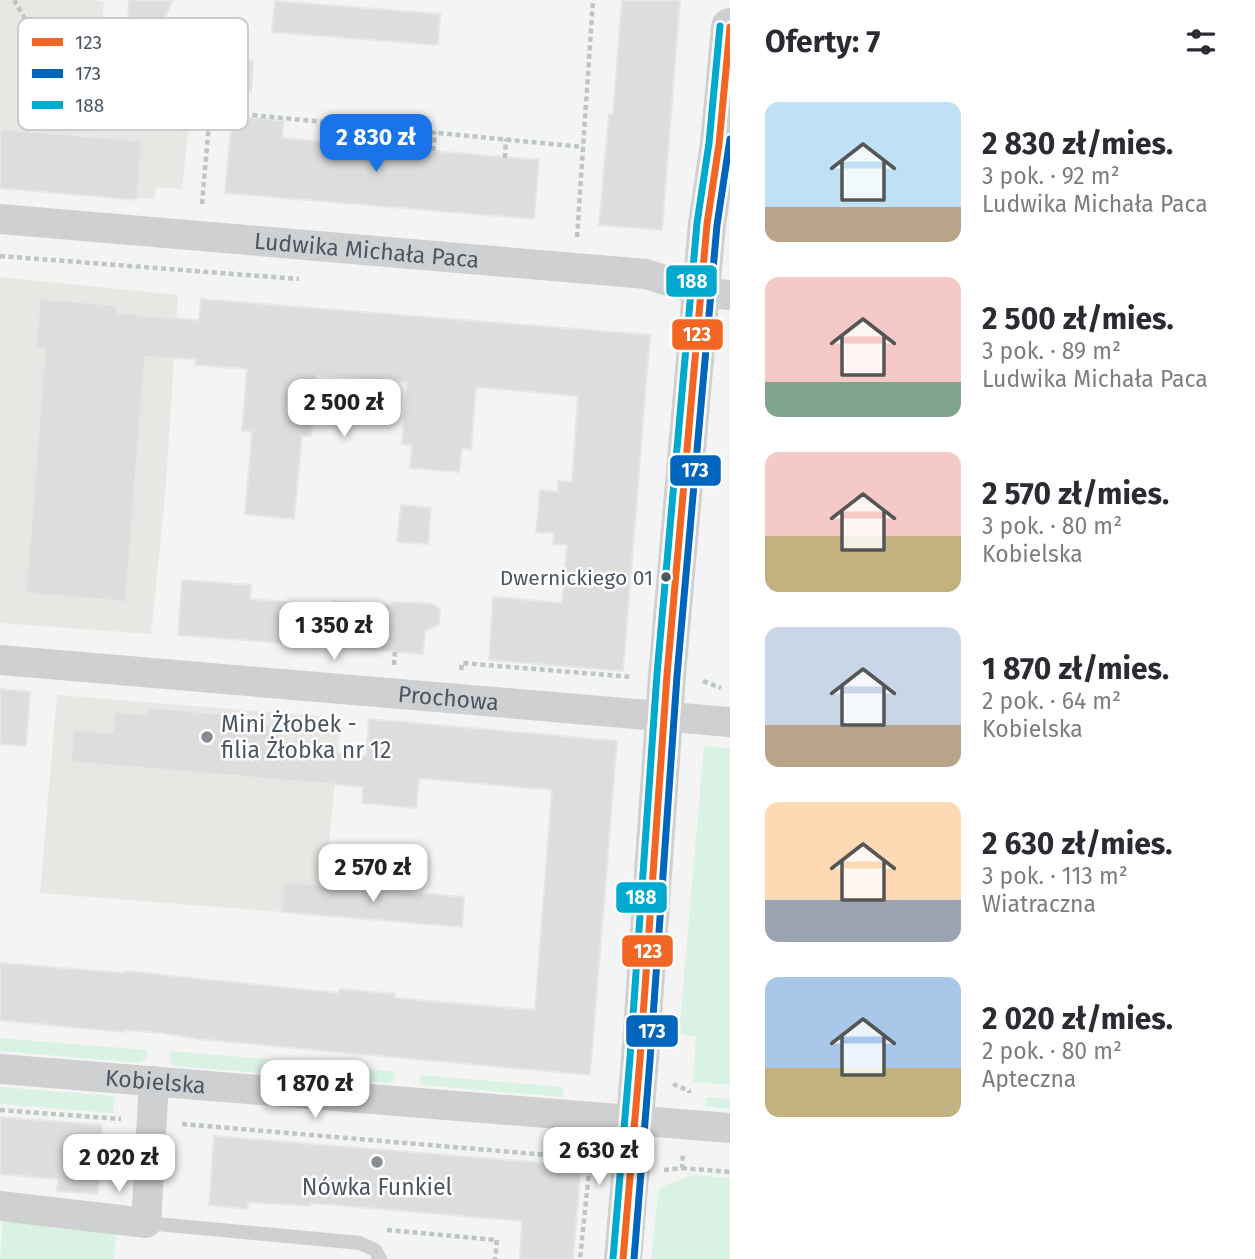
<!DOCTYPE html>
<html lang="pl">
<head>
<meta charset="utf-8">
<style>
	:root { --surface:#fff; --page:#f7f7f7; --text:#2b2b33; --muted:#7c7c81; --accent:#1a73e8 }
	body { margin:0; font-family:"Fira Sans",sans-serif; background:var(--page); color:var(--text); height:100vh; display:flex; flex-direction:column; font-size:26px; white-space:nowrap }
	* { box-sizing:border-box; margin:0 }
	p { font-size:23px; color:var(--muted) }
	.icon { flex:none; width:38px; height:38px; fill:none; stroke:currentColor; stroke-width:2; stroke-linecap:round; stroke-linejoin:round }
	.map { position:relative; flex:1; overflow:hidden }
	.panel { display:flex; flex-direction:column; background:var(--surface); width:525px }
	.panel>* { flex:none }
	.price { position:absolute; translate:-50% -60px; padding:0 16px; border-radius:14px; background:#fff; color:#222; font-size:23px; line-height:46px; filter:drop-shadow(0 2px 4px #0008) }
	.price::after { content:''; position:absolute; left:50%; top:42px; width:21px; height:16px; margin-left:-10px; background:inherit; clip-path:polygon(0 0,100% 0,50% 100%) }
	.price.active { background:var(--accent); color:#fff }
	ul { padding:0; list-style:none }
	li { display:flex; align-items:center; gap:21px; height:175px; padding:0 35px }
	li span { display:grid; place-items:center; flex:none; width:196px; height:140px; border-radius:14px; color:#555 }
	li>.icon { margin-inline-start:auto }
	span .icon { width:84px; height:84px; fill:#fffc; stroke-width:1 }
	li b { font-size:30px }
	h2 { display:flex; justify-content:space-between; align-items:center; height:84px; padding:0 35px; font-size:30px }
	main { display:flex; flex:1; min-height:0 }
	.map>svg:first-child { display:block }
	.commercial { fill:#e8e7e3 }
	.green { fill:#d9f2e3 }
	.building { fill:#ddddde; stroke:#e5e6e7; stroke-width:2 }
	.lines { fill:none; stroke-linecap:round; stroke-linejoin:round }
	.path { stroke:#bcc7c4; stroke-width:4.5; stroke-dasharray:5 3.5; stroke-linecap:butt }
	.lane { stroke:#ced0d2; stroke-width:14 }
	.street { stroke:#ced0d2; stroke-width:30 }
	.secondary { stroke:#ced0d4; stroke-width:38 }
	.bus-1-casing { stroke:#fff; stroke-width:12 }
	.bus-2-casing { stroke:#fff; stroke-width:12 }
	.bus-3-casing { stroke:#fff; stroke-width:12 }
	.bus-1 { stroke:#f26522; stroke-width:7 }
	.bus-2 { stroke:#0065bd; stroke-width:7 }
	.bus-3 { stroke:#00a9ce; stroke-width:7 }
	.bus-dot { fill:#4a5661; stroke:#fff; stroke-width:2.5 }
	.poi-dot { fill:#868d94; stroke:#fff; stroke-width:2.5 }
	.labels { text-anchor:middle; stroke-width:5; stroke-linejoin:round; paint-order:stroke }
	.bus-label { font-size:21px; fill:#4a5661; stroke:#fff; text-anchor:end }
	.street-label { font-size:23px; fill:#4a5661; stroke:#fff }
	.poi-label { font-size:23px; fill:#4a5661; stroke:#fff; text-anchor:start }
	.key { fill:#fff; stroke:#c9ccd0; stroke-width:2 }
	.key-label { font-size:19px; fill:#4a5661 }
	.line-badge { stroke:#fff; stroke-width:2.5 }
	.badge-label { font-size:19px; text-anchor:middle; font-weight:bold; fill:#fff }
</style>
</head>
<body>
<main>
<div class="map">
<svg width="730" height="1259" viewBox="0 0 730 1259">
	<rect width="100%" height="100%" fill="#f4f4f4"/>
	<g class="commercial">
		<path d="M0,0H95L104,2L100,45L196,54L182,189L156,187L155,199L138,198L137,200L0,188Z"/>
		<path d="M0,277L178,295L166,485L151,634L0,623Z"/>
		<path d="M57,695L341,718L325,886L285,882L282,912L40,893Z"/>
	</g>
	<g class="green">
		<path d="M704,746L730,749V1085L693,1082L696,1036L679,1034Z"/>
		<path d="M0,1038L147,1050V1058L140,1063L0,1051Z"/>
		<path d="M170,1051L324,1064L395,1072L394,1080L389,1083L173,1066L170,1061Z"/>
		<path d="M419,1075L563,1087V1097L421,1085Z"/>
		<path d="M0,1087L115,1096L113,1113L0,1104Z"/>
		<path d="M706,1097L730,1099V1109L706,1107Z"/>
		<path d="M693,1175L730,1178V1259H651L659,1188Z"/>
		<path d="M3,1215L112,1229L116,1238L114,1259H0Z"/>
	</g>
	<g class="building">
		<path d="M129,0H173L161,26L128,28Z"/>
		<path d="M622,0H680L662,230L599,225L609,114L613,115Z"/>
		<path d="M275,1L440,14L438,45L272,32Z"/>
		<path d="M182,58L253,60L251,93L179,85Z"/>
		<path d="M232,116L284,121L282,138L539,160L534,219L225,193Z"/>
		<path d="M0,129L142,141L137,200L0,188Z"/>
		<path d="M40,299L117,305V313L138,314V316L199,320L201,299L650,335L623,671L489,660L493,597L562,603L567,545L553,544L554,533L536,532L540,490L558,492V481L572,482L578,396L476,387L471,450L462,448L459,472L410,468L412,445L402,444L407,382L316,375L311,436H302L294,519L245,514L252,432L242,431L247,369L195,365L196,359L145,357L126,602L26,593L45,349L36,348Z"/>
		<path d="M401,505L431,508L428,544L397,542Z"/>
		<path d="M182,580L251,585L250,599L333,606L334,601L392,605V602L430,603L440,609L439,624L425,631L423,654L178,635Z"/>
		<path d="M0,689L30,692L26,746L0,744Z"/>
		<path d="M148,708L250,716V723L281,727L279,748L366,756L369,719L617,741L590,1075L198,1039L162,1033L124,1030L123,1032L0,1020V963L124,973L125,971L338,993L340,989L395,994L394,998L535,1010L552,790L419,778L416,808L362,803L363,787L71,762L73,730L113,733L115,712L147,715Z"/>
		<path d="M284,882L464,897L462,927L282,912Z"/>
		<path d="M0,1117L102,1125L98,1194L57,1191L58,1179L0,1174Z"/>
		<path d="M214,1136L581,1166L573,1259H520L522,1221L311,1203L310,1206L248,1202V1209L209,1205Z"/>
	</g>
	<g class="lines">
		<g class="path">
			<path d="M14,0L46,55L44,114L98,118"/>
			<path d="M361,145L362,126"/>
			<path d="M433,151L435,132"/>
			<path d="M505,158L506,139"/>
			<path d="M202,204L210,111L583,147"/>
			<path d="M577,237L593,0"/>
			<path d="M0,256L299,279"/>
			<path d="M394,665L395,652"/>
			<path d="M461,670L462,663L632,677"/>
			<path d="M703,681L721,688"/>
			<path d="M673,1084L689,1091V1093"/>
			<path d="M0,1110L121,1119"/>
			<path d="M182,1124L571,1157"/>
			<path d="M572,1144L571,1157C581,1159 586,1161 589,1172L580,1259"/>
			<path d="M682,1168L730,1172"/>
			<path d="M664,1170L682,1168L683,1153"/>
			<path d="M387,1230L497,1240L495,1259"/>
		</g>
		<path class="lane" d="M146,1223L360,1243L375,1250L380,1259"/>
		<g class="street">
			<path id="s1" d="M0,219L646,274L702,292L730,295"/>
			<path id="s2" d="M0,660L730,722"/>
			<path id="s3" d="M0,1069L730,1128"/>
			<path d="M0,1206L146,1223L154,1081"/>
		</g>
		<path class="secondary" d="M623,1259L640,1059L667,675L707,224L719,144L730,27"/>
		<g class="bus-1-casing">
			<path id="bus-1" d="M623,1259L640,1059L667,675L707,224L719,144L730,27"/>
		</g>
		<g class="bus-2-casing">
			<path id="bus-2" d="M634,1259L650,1060L677,676L717,225L730,139"/>
		</g>
		<g class="bus-3-casing">
			<path id="bus-3" d="M613,1258L630,1058L657,674L697,223L709,143L720,26"/>
		</g>
		<use href="#bus-1" class="bus-1"/>
		<use href="#bus-2" class="bus-2"/>
		<use href="#bus-3" class="bus-3"/>
	</g>
	<circle class="bus-dot" cx="666" cy="577" r="6"/>
	<g class="poi-dot">
		<circle cx="207" cy="737" r="7"/>
		<circle cx="377" cy="1162" r="7"/>
	</g>
	<g class="labels">
		<g class="bus-label">
			<text x="653" y="585">Dwernickiego 01</text>
		</g>
		<g class="street-label">
			<text dy="8" stroke="none"><textPath href="#s1" startOffset="368">Ludwika Michała Paca</textPath></text>
			<text dy="8" stroke="none"><textPath href="#s2" startOffset="450">Prochowa</textPath></text>
			<text dy="8" stroke="none"><textPath href="#s3" startOffset="156">Kobielska</textPath></text>
		</g>
		<g class="poi-label">
			<text x="221" y="732">Mini Żłobek -<tspan x="221" dy="26">filia Żłobka nr 12</tspan></text>
			<text x="377" y="1195" text-anchor="middle">Nówka Funkiel</text>
		</g>
	</g>
	<rect x="18" y="18" width="230" height="112" rx="10" class="key"/>
	<rect x="32" y="38" width="31" height="8" fill="#f26522"/>
	<rect x="32" y="69" width="31" height="9" fill="#0065bd"/>
	<rect x="32" y="101" width="31" height="8" fill="#00a9ce"/>
	<g class="key-label">
		<text x="75" y="49">123</text>
		<text x="75" y="80">173</text>
		<text x="75" y="112">188</text>
	</g>
	<g class="line-badge">
		<rect x="665" y="264" width="53" height="34" rx="7" fill="#00a9ce"/>
		<rect x="671" y="318" width="53" height="33" rx="7" fill="#f26522"/>
		<rect x="669" y="454" width="53" height="33" rx="7" fill="#0065bd"/>
		<rect x="615" y="881" width="53" height="33" rx="7" fill="#00a9ce"/>
		<rect x="621" y="934" width="53" height="34" rx="7" fill="#f26522"/>
		<rect x="625" y="1014" width="54" height="34" rx="7" fill="#0065bd"/>
	</g>
	<g class="badge-label">
		<text x="692" y="288">188</text>
		<text x="697" y="341">123</text>
		<text x="695" y="477">173</text>
		<text x="641" y="904">188</text>
		<text x="648" y="958">123</text>
		<text x="652" y="1038">173</text>
	</g>
</svg>
<b class="price active" style="left:376px;top:174px">2 830 zł</b>
<b class="price" style="left:344px;top:439px">2 500 zł</b>
<b class="price" style="left:334px;top:662px">1 350 zł</b>
<b class="price" style="left:373px;top:904px">2 570 zł</b>
<b class="price" style="left:315px;top:1120px">1 870 zł</b>
<b class="price" style="left:599px;top:1187px">2 630 zł</b>
<b class="price" style="left:119px;top:1194px">2 020 zł</b>
</div>
<section class="panel">
<h2>Oferty: 7<svg class="icon" aria-label="filters" viewBox="0 0 24 24"><path d="M4 7h16M4 17h16"/><circle cx="9" cy="7" r="2"/><circle cx="15" cy="17" r="2"/></svg></h2>
<ul>
<li><span style="background:linear-gradient(#bfe0f5 75%,#b9a48a 0)"><svg class="icon" aria-label="home" viewBox="0 0 24 24"><path d="M3 11l9-7 9 7M6 9v11h12V9"/></svg></span><div><b>2 830 zł/mies.</b><p>3 pok. · 92 m²</p><p>Ludwika Michała Paca</p></div></li>
<li><span style="background:linear-gradient(#f6c9c9 75%,#7fa58c 0)"><svg class="icon" aria-label="home" viewBox="0 0 24 24"><path d="M3 11l9-7 9 7M6 9v11h12V9"/></svg></span><div><b>2 500 zł/mies.</b><p>3 pok. · 89 m²</p><p>Ludwika Michała Paca</p></div></li>
<li><span style="background:linear-gradient(#f6c9c9 60%,#c2b280 0)"><svg class="icon" aria-label="home" viewBox="0 0 24 24"><path d="M3 11l9-7 9 7M6 9v11h12V9"/></svg></span><div><b>2 570 zł/mies.</b><p>3 pok. · 80 m²</p><p>Kobielska</p></div></li>
<li><span style="background:linear-gradient(#c9d6e8 70%,#b9a48a 0)"><svg class="icon" aria-label="home" viewBox="0 0 24 24"><path d="M3 11l9-7 9 7M6 9v11h12V9"/></svg></span><div><b>1 870 zł/mies.</b><p>2 pok. · 64 m²</p><p>Kobielska</p></div></li>
<li><span style="background:linear-gradient(#ffd9b3 70%,#9aa5b1 0)"><svg class="icon" aria-label="home" viewBox="0 0 24 24"><path d="M3 11l9-7 9 7M6 9v11h12V9"/></svg></span><div><b>2 630 zł/mies.</b><p>3 pok. · 113 m²</p><p>Wiatraczna</p></div></li>
<li><span style="background:linear-gradient(#a9c7e8 65%,#c2b280 0)"><svg class="icon" aria-label="home" viewBox="0 0 24 24"><path d="M3 11l9-7 9 7M6 9v11h12V9"/></svg></span><div><b>2 020 zł/mies.</b><p>2 pok. · 80 m²</p><p>Apteczna</p></div></li>
</ul>
</section>
</main>
</body>
</html>
